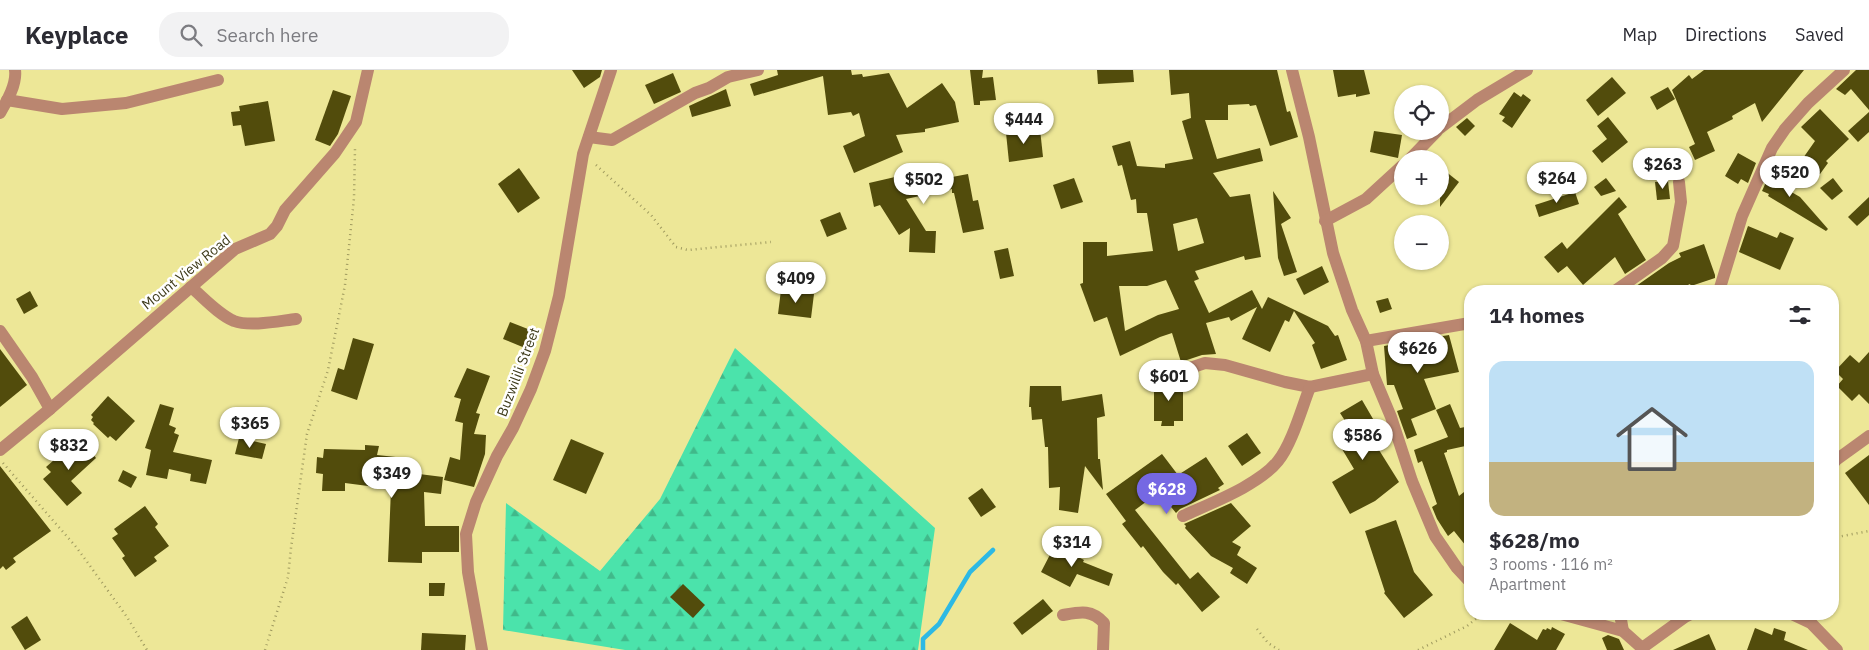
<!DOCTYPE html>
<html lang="en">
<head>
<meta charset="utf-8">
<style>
	:root { --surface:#fff; --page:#f2f2f3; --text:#2b2b33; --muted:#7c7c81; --line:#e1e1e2; --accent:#7568e3 }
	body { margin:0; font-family:"IBM Plex Sans",sans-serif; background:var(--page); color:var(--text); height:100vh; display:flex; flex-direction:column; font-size:19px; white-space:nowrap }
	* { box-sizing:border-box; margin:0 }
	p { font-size:16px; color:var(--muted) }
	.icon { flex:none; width:28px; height:28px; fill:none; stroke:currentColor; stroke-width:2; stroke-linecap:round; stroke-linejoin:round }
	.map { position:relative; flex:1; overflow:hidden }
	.panel { position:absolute; left:1464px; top:215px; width:375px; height:335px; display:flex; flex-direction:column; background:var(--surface); border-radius:20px; box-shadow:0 1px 4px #0004 }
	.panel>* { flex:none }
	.tools { position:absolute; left:1394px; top:15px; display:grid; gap:10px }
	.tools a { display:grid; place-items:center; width:55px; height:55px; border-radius:50%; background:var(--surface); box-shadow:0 1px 4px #0004; font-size:25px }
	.price { position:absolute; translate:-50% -42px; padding:0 11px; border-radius:18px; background:#fff; color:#222; font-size:16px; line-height:32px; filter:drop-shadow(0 1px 2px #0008) }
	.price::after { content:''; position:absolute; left:50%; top:30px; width:15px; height:11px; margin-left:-8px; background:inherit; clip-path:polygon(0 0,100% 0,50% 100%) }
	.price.on { background:var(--accent); color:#fff }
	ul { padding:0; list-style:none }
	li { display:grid; align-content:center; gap:10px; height:265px; padding:0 25px }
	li+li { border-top:1px solid var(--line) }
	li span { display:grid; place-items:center; height:155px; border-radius:15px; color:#555 }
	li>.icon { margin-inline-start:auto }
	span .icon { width:90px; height:90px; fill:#fffc; stroke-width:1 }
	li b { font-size:21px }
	h2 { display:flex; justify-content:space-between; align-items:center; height:60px; padding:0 25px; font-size:21px }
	header { display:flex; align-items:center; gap:30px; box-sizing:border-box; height:70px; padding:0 25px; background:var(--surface); border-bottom:1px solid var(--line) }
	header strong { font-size:24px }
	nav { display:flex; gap:28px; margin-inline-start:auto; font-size:18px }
	.search { width:350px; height:45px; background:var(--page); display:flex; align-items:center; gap:12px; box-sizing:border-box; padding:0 18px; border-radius:20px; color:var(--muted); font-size:19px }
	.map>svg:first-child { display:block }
	.forest { fill:url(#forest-firs) }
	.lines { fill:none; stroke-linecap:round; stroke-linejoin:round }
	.stream { stroke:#2db9e4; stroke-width:4.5 }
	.building { fill:#524c0c; fill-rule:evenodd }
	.path { stroke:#9f9a5f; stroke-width:2.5; stroke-dasharray:1 4; stroke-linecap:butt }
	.minor { stroke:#ba8670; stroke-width:12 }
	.labels { text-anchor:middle; stroke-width:5; stroke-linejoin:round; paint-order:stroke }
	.street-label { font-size:14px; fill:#3d3a19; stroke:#fff }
</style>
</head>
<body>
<header>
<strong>Keyplace</strong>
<div class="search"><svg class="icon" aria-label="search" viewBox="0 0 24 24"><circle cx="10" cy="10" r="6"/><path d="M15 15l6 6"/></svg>Search here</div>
<nav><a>Map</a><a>Directions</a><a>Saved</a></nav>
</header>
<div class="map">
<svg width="1869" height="580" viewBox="0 0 1869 580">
	<defs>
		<pattern id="forest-firs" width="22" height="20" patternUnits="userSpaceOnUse" patternTransform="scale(1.25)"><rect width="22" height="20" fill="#4be3ab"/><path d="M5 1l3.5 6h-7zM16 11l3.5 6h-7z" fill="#40b98a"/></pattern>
	</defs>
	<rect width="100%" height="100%" fill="#ede797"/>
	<path class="forest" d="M735,278L935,458L918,580H625L503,560L506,433L600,501L660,429Z"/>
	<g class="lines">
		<path class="stream" d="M923,580V569L939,554L970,502L993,480"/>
	</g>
	<g class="building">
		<path d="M572,0H602L600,7L584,18Z"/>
		<path d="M777,0H851L852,5L862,4L863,7L889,3L907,38L942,13L955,32L959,52L925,59V62L896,65L903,82L854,103L843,76L865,66L859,43L853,46L851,42L828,45L823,6L754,26L750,14L778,5Z"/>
		<path d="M970,0H983L982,8L993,7L996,30L980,31V35H974Z"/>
		<path d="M1097,0H1133L1134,12L1098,14Z"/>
		<path d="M1169,0H1277L1287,42L1290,41L1298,67L1270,76L1256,35L1250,36L1249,34L1228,35V50H1205L1217,89L1260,78L1263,91L1213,103L1230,127L1250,124L1261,187L1245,190L1244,186L1195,201L1199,209L1194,211L1209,243L1252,220L1262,239L1268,227L1328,256L1335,266L1338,265L1347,290L1321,299L1312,275L1315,273L1294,241L1289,252L1285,250L1270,282L1242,269L1257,237L1231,251L1229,247L1206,253L1216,284L1202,285L1181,292L1172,263L1160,267L1120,286L1107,247L1094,252L1080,214L1083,213V172H1107V186L1153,181L1147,143H1137L1136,129L1131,130L1122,95L1118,96L1112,76L1130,71L1137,96L1165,98V94L1193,89L1182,51L1191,48L1189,23L1171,25ZM1197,148L1204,173L1178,181L1173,154ZM1166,210L1179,239L1158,245L1125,261L1119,216H1147Z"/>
		<path d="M1333,0H1364L1370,24L1356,27V24L1338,27Z"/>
		<path d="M1704,0H1804L1762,52L1755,33L1732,46L1733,49L1707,62L1715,81L1695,90L1689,77L1695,74L1672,20L1689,5L1692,9Z"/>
		<path d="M1856,0H1869V40L1851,19L1845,25L1836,19Z"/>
		<path d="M673,3L681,22L654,34L645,15Z"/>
		<path d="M1612,7L1626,23L1598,46L1586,30Z"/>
		<path d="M1668,17L1675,29L1657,40L1650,27Z"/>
		<path d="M726,19L731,36L692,47L689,36Z"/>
		<path d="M333,20L351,26L338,64L330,76L315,70Z"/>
		<path d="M1514,22L1521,27L1523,24L1531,30L1512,58L1502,51L1505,47L1499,44Z"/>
		<path d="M268,31L275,71L245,76L241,55L233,56L231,42L240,41L239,36Z"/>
		<path d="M1820,39L1849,69L1826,91L1828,93L1820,104L1801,91L1815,71L1801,57Z"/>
		<path d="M1869,42V62L1858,72L1848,61Z"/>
		<path d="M1608,47L1628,72L1602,93L1592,81L1607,69L1597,56Z"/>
		<path d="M1467,48L1475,56L1465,66L1456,57Z"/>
		<path d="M1040,59L1043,87L1009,92L1006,63Z"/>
		<path d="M1374,61L1402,65L1398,88L1370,82Z"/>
		<path d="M1738,83L1756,93L1748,113L1741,109L1738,114L1725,106Z"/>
		<path d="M1440,97L1459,112L1440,137Z"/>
		<path d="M519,98L540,128L518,143L498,114Z"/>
		<path d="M934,99L936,110L968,104L973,131L978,130L984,159L963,163L954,123H952V119L906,129L926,161H936L935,183L909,182L910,158L899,165L880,135L874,137L869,113L895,107H917L916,103Z"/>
		<path d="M1775,99L1790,116L1788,120L1800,127L1828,159L1826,161L1768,126L1769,124L1762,121L1771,101L1774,103Z"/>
		<path d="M1074,108L1083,132L1061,139L1053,115Z"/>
		<path d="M1606,108L1616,121L1601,126L1594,117Z"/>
		<path d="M1833,108L1843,121L1832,130L1820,118Z"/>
		<path d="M1668,111L1670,129L1657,130L1655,112Z"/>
		<path d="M1273,121L1291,148L1281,154L1297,202L1284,206L1278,188Z"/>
		<path d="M1575,122L1579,134L1539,147L1535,135Z"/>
		<path d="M1619,127L1627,137L1618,144L1646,190L1625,204L1615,187L1583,215L1567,196L1558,203L1544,187L1562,172L1567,179Z"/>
		<path d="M1869,127V145L1857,156L1848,147Z"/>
		<path d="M840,142L847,159L827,167L820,150Z"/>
		<path d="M1748,156L1777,168L1780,162L1794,168L1780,200L1739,182Z"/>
		<path d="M1704,174L1715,205V208L1691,216L1690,214L1675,221H1629L1669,193L1681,187L1679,183Z"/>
		<path d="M1008,178L1014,206L1000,209L994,181Z"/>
		<path d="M1322,196L1329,212L1304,225L1296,209Z"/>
		<path d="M781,220L814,224L811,248L778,244Z"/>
		<path d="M30,221L38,236L24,244L16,229Z"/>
		<path d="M1388,228L1392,239L1380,243L1376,231Z"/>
		<path d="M510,252L533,261L525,278L503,269Z"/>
		<path d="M1449,265L1459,302L1424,309L1436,339L1411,349L1417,365L1407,369L1397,341L1403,339L1394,315H1387L1384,276Z"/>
		<path d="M353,268L374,274L357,330L331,321L338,298L344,300Z"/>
		<path d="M0,279L27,315L0,337Z"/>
		<path d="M1869,282V334L1859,324L1852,331L1837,316L1843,309L1835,301L1850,285L1859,293Z"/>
		<path d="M467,298L490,306L476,343L480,344L474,364L486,365L485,384L474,417L444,410L450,387L460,390L463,353L455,351L461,329L454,327Z"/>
		<path d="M1183,309V351H1174V356H1161L1162,351H1154V314Z"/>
		<path d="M1030,316H1061L1062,331L1102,324L1105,346L1097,348L1098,389H1100L1103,420L1085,396L1078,443L1059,440L1060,417L1049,418L1048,377H1045L1042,349L1032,350L1031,337H1029Z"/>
		<path d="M108,326L135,351L116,371L110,366L108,368L93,354L94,353L91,350L93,347L91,345Z"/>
		<path d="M1362,330L1383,366L1374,372L1399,412L1375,431L1350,444L1332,412L1354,399L1336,369L1351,360L1340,343Z"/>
		<path d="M160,334L174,338L169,355L176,358L174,363L179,365L173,382L212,390L206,414L190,411L191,404L169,399L167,409L146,405L151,380L145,378Z"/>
		<path d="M1450,334L1460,358L1470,356V375L1447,380V382L1444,383L1459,426L1464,422L1470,432V481L1454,461L1448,466L1437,449L1432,437L1437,434L1422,391L1418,393L1414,380L1448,367L1436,340Z"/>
		<path d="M1247,363L1261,383L1242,396L1228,376Z"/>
		<path d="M79,368L96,388L71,411L82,423L67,436L43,409L51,402L46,397Z"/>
		<path d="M239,368L266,374L262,389L235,384Z"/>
		<path d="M571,369L604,383L586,424L553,410Z"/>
		<path d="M365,375L379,376L377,385L405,388L403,402L443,407L441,424L424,422L425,456H459V482H422V493L388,492L391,419L345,413V421H322L323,404L316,403L317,387L323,388L324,379L365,380Z"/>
		<path d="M1162,384L1178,405L1206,387L1224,414L1218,418L1220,420L1180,439L1176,443L1159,422L1135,440L1190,509L1198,502L1220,527L1202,542L1178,513L1176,515L1163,502L1143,476L1141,478L1122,454L1126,451L1106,424Z"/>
		<path d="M1869,385V435L1845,403Z"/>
		<path d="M0,396L51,461L13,488L16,492L6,500L3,496L0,499Z"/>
		<path d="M123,400L137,407L131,418L118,411Z"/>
		<path d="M982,418L996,437L981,447L968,428Z"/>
		<path d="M1231,433L1251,456L1232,472L1241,477L1237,485L1257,498L1247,514L1230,503L1233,498L1211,486L1185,458L1186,456L1184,454Z"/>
		<path d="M145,436L158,454L155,457L169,476L154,487L157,491L135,507L122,488L125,486L112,468L118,464L114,459Z"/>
		<path d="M1396,450L1414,502L1433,525L1404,548L1384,523L1385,522L1365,461Z"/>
		<path d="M1055,475L1084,490L1083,492L1113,504L1109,516L1077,504L1070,517L1041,502Z"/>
		<path d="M429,513H445L444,526H429Z"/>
		<path d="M683,514L705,535L693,548L670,527Z"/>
		<path d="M1043,529L1053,541L1022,565L1013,553Z"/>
		<path d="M27,546L41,570L25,580L11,557Z"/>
		<path d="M1510,553L1537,570L1543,559L1546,560L1547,558L1551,560L1552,557L1565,564L1556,580H1494Z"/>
		<path d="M1755,558L1772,565L1774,558L1786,562L1784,570L1808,580H1747Z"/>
		<path d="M422,563L466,565L465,580H421Z"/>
		<path d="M1709,564L1716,580H1673Z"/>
		<path d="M1608,565L1619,569L1624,580H1607L1602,568Z"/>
	</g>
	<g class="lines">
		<g class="path">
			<path d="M596,95L651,145L676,177L688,180L771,172"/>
			<path d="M3,393L77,478L127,547L147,580"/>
			<path d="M1832,468L1869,461"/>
			<path d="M1257,559L1268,573L1279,580"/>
			<path d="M265,580L288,507L291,478L307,364L328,300L345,215L354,128L355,79"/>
			<path d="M1418,580L1467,556L1482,544"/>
		</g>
		<g class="minor">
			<path d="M1292,0L1309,67L1333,183L1352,240L1366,271L1373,304L1391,347L1412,411L1435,466L1457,498L1470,512"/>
			<path d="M7,30L62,39L126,33L218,10"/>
			<path d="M0,43C7,31 17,14 15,0"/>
			<path d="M1440,58L1477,30L1527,0"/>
			<path d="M589,67L612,70L695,23L709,18L728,7L758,0"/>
			<path d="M1410,89L1437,61"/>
			<path d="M1325,151L1366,129L1402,96"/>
			<path d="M191,217C204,228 218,244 234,251C250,257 279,251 296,249"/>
			<path d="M1615,221L1662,188L1673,176L1681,132L1679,112"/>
			<path d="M1719,221L1742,146L1772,78L1785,59L1808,33L1844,0"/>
			<path d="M0,261L32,307L50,339"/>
			<path d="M1366,271L1470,253"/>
			<path d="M1151,306L1175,303L1205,293L1225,295L1285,312L1310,317L1373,304"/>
			<path d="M0,380L50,339L235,179L270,164L277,156L285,140L335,83L356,52L368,0"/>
			<path d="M1832,395L1836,390L1869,366"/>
			<path d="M1183,446C1211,433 1259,415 1278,391C1292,374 1302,337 1310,317"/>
			<path d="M1561,544L1623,561L1642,578L1641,580"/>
			<path d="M1620,544L1623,561"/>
			<path d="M1792,544L1811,553L1837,580"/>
			<path d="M1063,545C1080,542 1091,539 1104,553L1103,580"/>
			<path d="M1642,578L1685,547L1691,544"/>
			<path d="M482,580L468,502L466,464L476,432L497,386L513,358L531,319L545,281L559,226L583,84L611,0"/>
		</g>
	</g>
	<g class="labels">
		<g class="street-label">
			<text transform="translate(186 202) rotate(-39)" y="5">Mount View Road</text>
			<text transform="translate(518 302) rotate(-69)" y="5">Buzwilili Street</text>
		</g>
	</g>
</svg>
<div class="tools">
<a><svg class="icon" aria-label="locate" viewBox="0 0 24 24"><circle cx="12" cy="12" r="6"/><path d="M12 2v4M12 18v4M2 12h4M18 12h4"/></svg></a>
<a>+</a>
<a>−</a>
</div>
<b class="price" style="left:1024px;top:75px">$444</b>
<b class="price" style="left:1663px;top:120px">$263</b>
<b class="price" style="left:1790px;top:128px">$520</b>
<b class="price" style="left:1557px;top:134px">$264</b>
<b class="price" style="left:924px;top:135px">$502</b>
<b class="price" style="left:796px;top:234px">$409</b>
<b class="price" style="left:1418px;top:304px">$626</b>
<b class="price" style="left:1169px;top:332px">$601</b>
<b class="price" style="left:250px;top:379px">$365</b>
<b class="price" style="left:1363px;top:391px">$586</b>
<b class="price" style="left:69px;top:401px">$832</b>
<b class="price" style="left:392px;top:429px">$349</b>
<b class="price on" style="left:1167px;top:445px">$628</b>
<b class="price" style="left:1072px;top:498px">$314</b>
<section class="panel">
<h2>14 homes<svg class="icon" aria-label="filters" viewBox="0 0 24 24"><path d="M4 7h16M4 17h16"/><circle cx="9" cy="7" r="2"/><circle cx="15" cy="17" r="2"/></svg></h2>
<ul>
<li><span style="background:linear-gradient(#bfe0f5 65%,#c2b280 0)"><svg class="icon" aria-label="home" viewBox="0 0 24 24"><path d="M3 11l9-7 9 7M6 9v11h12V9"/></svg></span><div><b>$628/mo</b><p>3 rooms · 116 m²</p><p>Apartment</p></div></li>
</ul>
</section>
</div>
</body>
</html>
